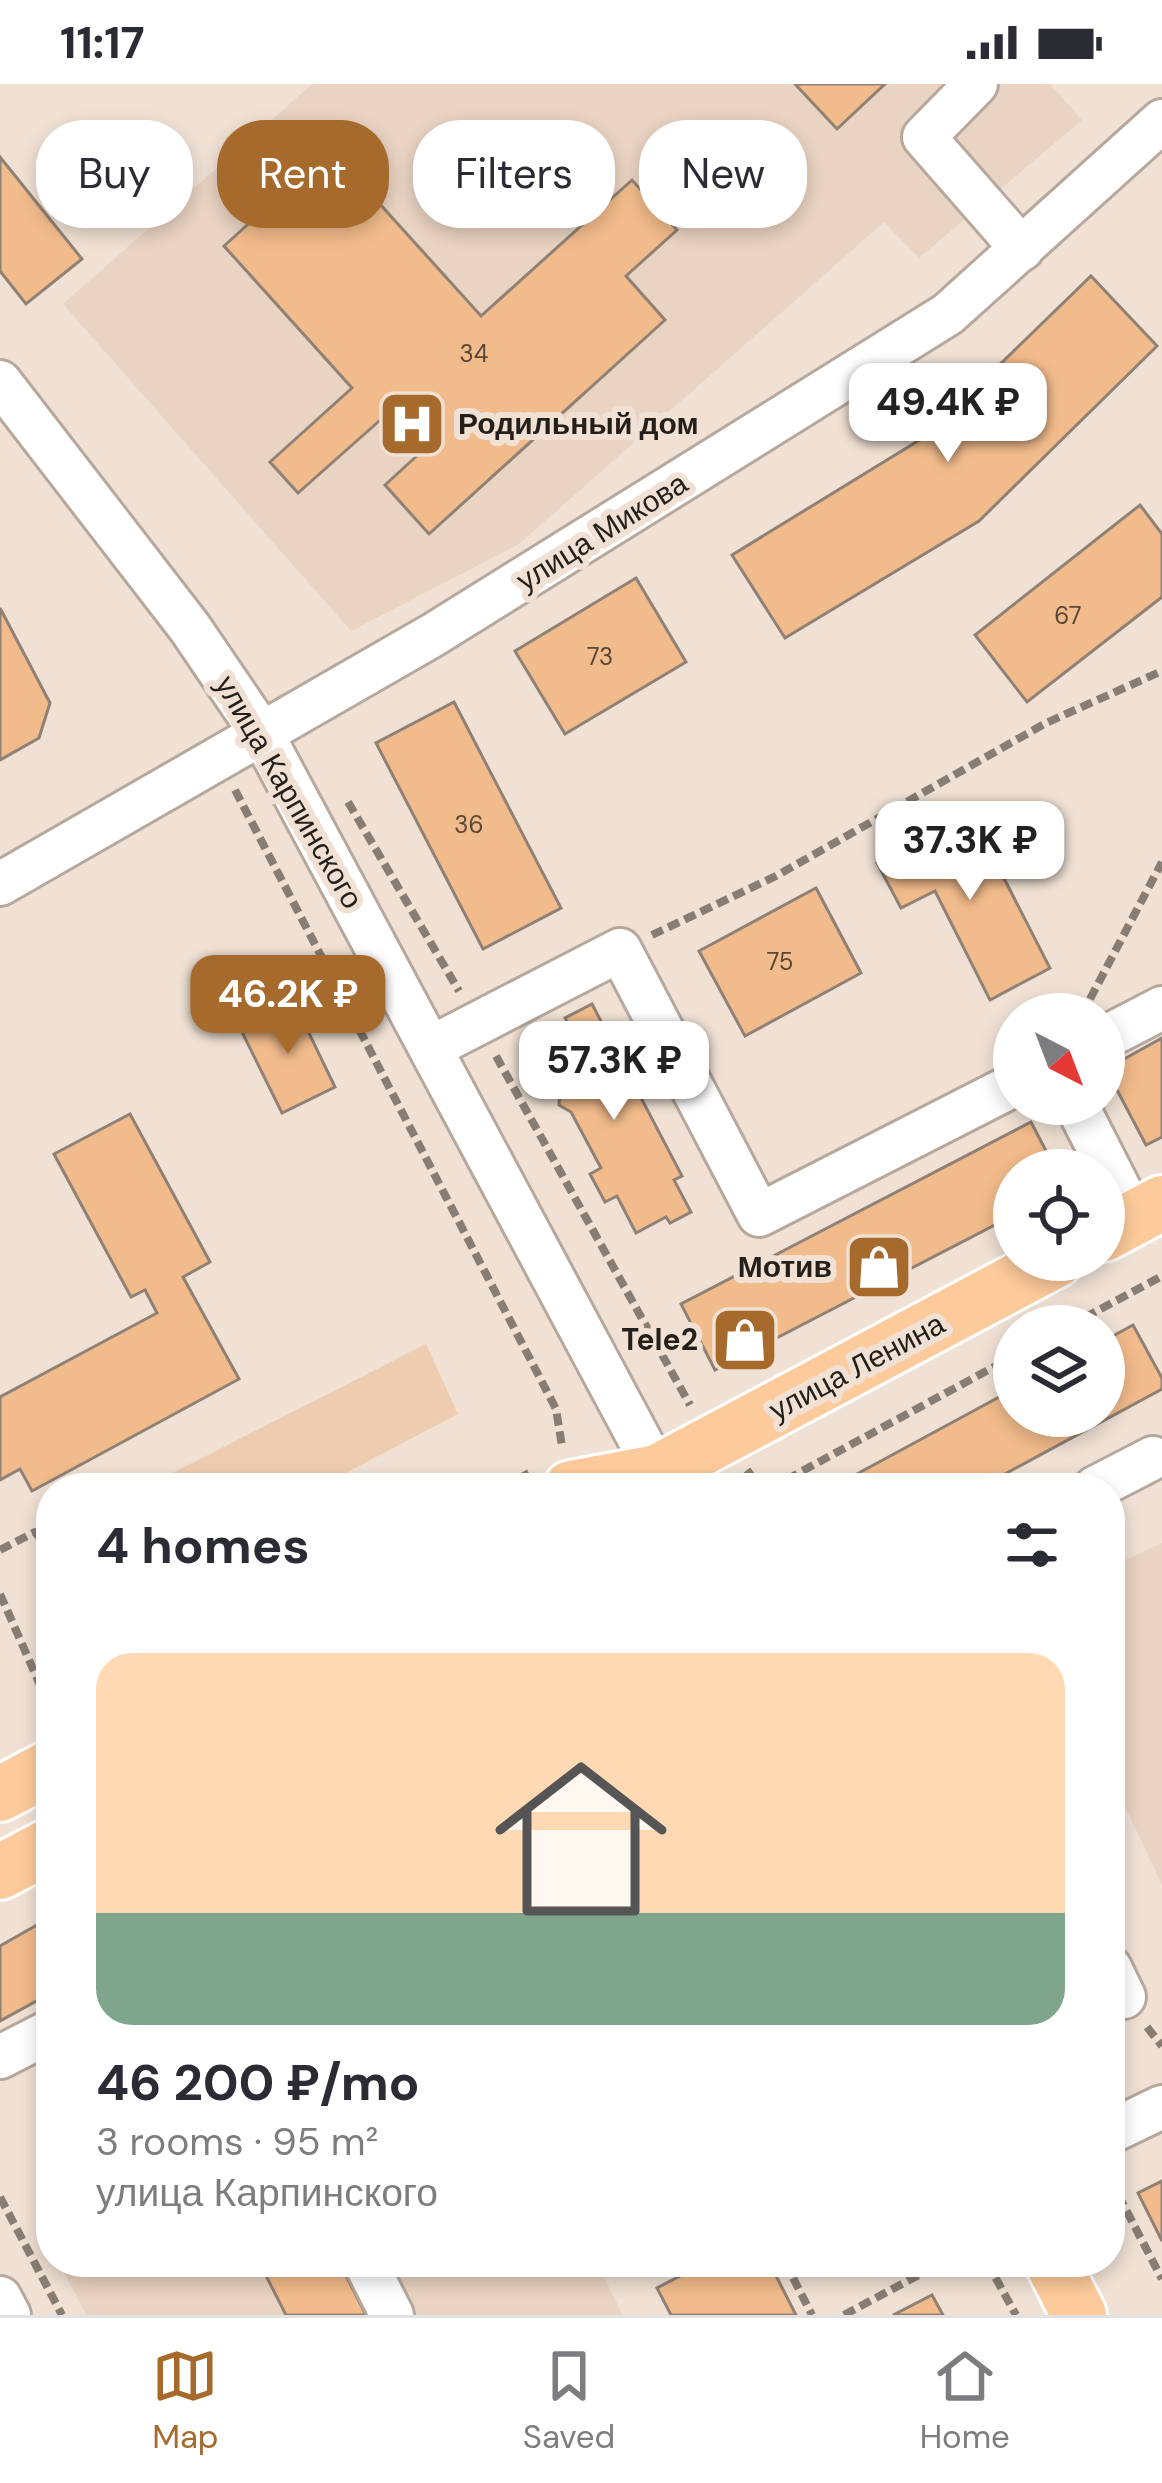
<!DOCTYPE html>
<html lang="en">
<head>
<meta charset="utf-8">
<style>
	:root { --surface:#fff; --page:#f7f7f7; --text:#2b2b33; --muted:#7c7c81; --line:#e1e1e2; --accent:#a66a2d }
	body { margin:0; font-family:"DM Sans",sans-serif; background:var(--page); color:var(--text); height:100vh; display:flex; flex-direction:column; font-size:45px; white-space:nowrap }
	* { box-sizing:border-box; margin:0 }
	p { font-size:39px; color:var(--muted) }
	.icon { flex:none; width:66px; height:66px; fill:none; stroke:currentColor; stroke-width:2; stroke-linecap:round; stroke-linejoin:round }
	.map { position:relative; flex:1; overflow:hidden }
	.side { position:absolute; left:36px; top:1389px; width:1089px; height:804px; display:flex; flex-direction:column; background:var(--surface); border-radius:48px; box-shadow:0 6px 18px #0003 }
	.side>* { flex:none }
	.guide { position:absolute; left:36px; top:36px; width:1092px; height:108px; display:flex; gap:24px }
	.needle { width:78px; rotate:138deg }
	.tools { position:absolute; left:993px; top:909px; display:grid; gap:24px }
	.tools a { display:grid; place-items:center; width:132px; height:132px; border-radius:50%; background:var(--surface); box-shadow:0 6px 18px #0003; font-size:60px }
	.price { position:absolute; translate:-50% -102px; padding:0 27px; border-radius:24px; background:#fff; color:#222; font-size:39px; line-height:78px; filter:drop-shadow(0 3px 6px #0008) }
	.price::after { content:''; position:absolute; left:50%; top:72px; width:36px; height:27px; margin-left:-18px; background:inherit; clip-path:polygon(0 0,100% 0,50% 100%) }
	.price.current { background:var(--accent); color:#fff }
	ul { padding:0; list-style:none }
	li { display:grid; align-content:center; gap:24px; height:636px; padding:0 60px }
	li span { display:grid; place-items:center; height:372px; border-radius:36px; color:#555 }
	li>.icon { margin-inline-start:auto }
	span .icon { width:216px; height:216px; fill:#fffc; stroke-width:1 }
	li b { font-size:51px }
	h2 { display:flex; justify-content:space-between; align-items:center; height:144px; padding:0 60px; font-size:51px }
	.pill { padding:0 42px; border-radius:48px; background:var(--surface); box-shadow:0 6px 18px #0003; font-size:42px; line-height:108px }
	.pill.current { background:var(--accent); color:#fff }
	.status { display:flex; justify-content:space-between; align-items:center; height:84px; padding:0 60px; background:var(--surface); direction:ltr }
	.status svg { height:33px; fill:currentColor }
	.menu { display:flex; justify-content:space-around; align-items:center; height:168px; border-top:3px solid var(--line); background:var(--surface); font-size:33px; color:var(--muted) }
	.menu a { display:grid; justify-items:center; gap:6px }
	.menu .current { color:var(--accent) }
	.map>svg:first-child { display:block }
	.built { fill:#e9d3c2 }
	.green { fill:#eeccaf }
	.building { fill:#f2bb8b; stroke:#8f8175; stroke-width:3 }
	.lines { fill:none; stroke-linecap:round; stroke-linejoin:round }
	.minor-casing { stroke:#b7a89c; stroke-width:48 }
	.major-casing { stroke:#fff; stroke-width:60 }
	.path { stroke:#877d74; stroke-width:8; stroke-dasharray:12 6; stroke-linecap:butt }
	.minor { stroke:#fff; stroke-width:42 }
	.major { stroke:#fdcb9b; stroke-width:54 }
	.labels { text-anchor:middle; stroke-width:12; stroke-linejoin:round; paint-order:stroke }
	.number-label { font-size:24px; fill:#584636 }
	.poi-label { font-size:30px; font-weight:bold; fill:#251f1a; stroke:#f0e1d4; text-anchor:end }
	.street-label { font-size:30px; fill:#251f1a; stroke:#f0e1d4 }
</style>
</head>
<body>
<div class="status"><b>11:17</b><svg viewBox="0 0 49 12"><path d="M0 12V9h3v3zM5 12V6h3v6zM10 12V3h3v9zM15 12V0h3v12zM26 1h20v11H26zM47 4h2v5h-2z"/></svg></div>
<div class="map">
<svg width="1162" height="2231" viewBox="0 0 1162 2231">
	<rect width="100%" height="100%" fill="#f0e1d4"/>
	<g class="built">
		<path d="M312,0H1050L1082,36L919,174L884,138L519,460L351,547L63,220Z"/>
		<path d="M1162,1459V1801L1110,1690V1483Z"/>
		<path d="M59,2178H596L623,2231H86Z"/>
	</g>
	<path class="green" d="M426,1260L458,1330L317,1404H143Z"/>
	<g class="building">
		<path d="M795,0H885L837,45Z"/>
		<path d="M0,73L82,175L26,220L0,187Z"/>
		<path d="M308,86L328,109L351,88L481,232L632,96L677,146L626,192L665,236L429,450L385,401L421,368L387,330L298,409L270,378L352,304L224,162Z"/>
		<path d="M1091,192L1157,262L979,437L785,554L732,471L926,352Z"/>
		<path d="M1140,421L1162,450V513L1027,618L975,551Z"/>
		<path d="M636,494L686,578L565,650L515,567Z"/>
		<path d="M0,524L50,619L39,654L0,676Z"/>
		<path d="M454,618L561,824L483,865L376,659Z"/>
		<path d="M971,730L1050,884L990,916L935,807L901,824L877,779Z"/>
		<path d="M816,804L861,889L745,952L699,867Z"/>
		<path d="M294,918L335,1003L282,1029L240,944Z"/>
		<path d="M592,920L682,1092L674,1096L691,1128L670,1139L666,1133L636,1149L617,1112L605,1118L590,1090L601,1084L571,1028L559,1021L560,1007L551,987L538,983L542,971L538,964L572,947L565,934Z"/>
		<path d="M1162,954V1053L1146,1061L1106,985Z"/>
		<path d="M130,1030L210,1178L183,1193L239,1295L32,1407L20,1385L0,1396V1313L157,1229L145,1206L131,1213L54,1070Z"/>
		<path d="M1031,1038L1056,1086H1014V1131L715,1286L681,1220Z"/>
		<path d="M1133,1241L1162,1294V1305L979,1404H831L1014,1305V1332H1104V1257Z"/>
		<path d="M51,1833V1909L0,1937V1862Z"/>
		<path d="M1162,2097V2157L1138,2109Z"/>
		<path d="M259,2178H339L366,2231H286Z"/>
		<path d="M707,2178H769L796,2231H671L657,2204Z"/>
		<path d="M932,2211L943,2231H893Z"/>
	</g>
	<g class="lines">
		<g class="minor-casing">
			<g id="minor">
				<path d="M976,0L924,53L1022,165"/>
				<path d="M0,298L190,544L262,650L657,1388"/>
				<path d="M0,800L433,551L948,230L1162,37"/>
				<path d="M1104,954L1162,924"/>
				<path d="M432,963L620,866L759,1131L1014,1001"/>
				<path d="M1076,1020L1134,1134"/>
				<path d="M1095,1404L1153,1374"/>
				<path d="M1110,1884L1124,1913"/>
				<path d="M0,1973L51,1947"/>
				<path d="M1110,2048L1162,2023"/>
				<path d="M365,2178L392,2231"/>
				<path d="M0,2214L9,2231"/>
			</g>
		</g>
		<g class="major-casing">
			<g id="major">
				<path d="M1104,1150L1162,1119"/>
				<path d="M571,1404L657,1388L1056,1176"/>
				<path d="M0,1710L51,1683"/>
				<path d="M0,1788L51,1761"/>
				<path d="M1052,2178L1079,2231"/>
			</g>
		</g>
		<g class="path">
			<path d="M235,706L556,1325L562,1362"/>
			<path d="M348,718L459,907"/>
			<path d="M652,851L776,792L1046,639L1162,587"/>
			<path d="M1090,915L1162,778"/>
			<path d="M496,972L690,1321"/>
			<path d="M1069,1242L1162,1192"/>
			<path d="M747,1386L761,1404"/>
			<path d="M503,1404L529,1389"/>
			<path d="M771,1404L1014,1272"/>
			<path d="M0,1466L35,1448L51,1468"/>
			<path d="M0,1510L51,1626"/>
			<path d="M1147,1943L1162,1962"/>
			<path d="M1110,2095L1162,2195"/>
			<path d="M0,2113L62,2231"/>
			<path d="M785,2178L812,2231"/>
			<path d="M987,2178L1016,2231"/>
			<path d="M844,2231L943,2178"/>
		</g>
		<use href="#minor" class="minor"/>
		<use href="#major" class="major"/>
	</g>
	<defs>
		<g id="hospital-square" transform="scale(3.45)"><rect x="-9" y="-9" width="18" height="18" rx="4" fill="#a66a2d" stroke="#f0e1d4"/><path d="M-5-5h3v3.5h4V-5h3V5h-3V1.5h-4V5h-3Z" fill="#fff"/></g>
		<g id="shop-square" transform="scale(3.45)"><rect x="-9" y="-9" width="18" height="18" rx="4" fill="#a66a2d" stroke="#f0e1d4"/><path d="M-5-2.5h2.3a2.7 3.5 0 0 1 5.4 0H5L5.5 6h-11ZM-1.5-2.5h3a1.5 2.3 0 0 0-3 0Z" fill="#fff"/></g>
	</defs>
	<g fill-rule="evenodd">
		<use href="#hospital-square" x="412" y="340"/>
		<use href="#shop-square" x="879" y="1183"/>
		<use href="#shop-square" x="745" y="1256"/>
	</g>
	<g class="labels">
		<g class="number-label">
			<text x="474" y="278">34</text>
			<text x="1068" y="540">67</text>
			<text x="600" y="581">73</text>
			<text x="469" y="749">36</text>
			<text x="780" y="886">75</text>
		</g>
		<g class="poi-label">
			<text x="458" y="350" text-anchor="start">Родильный дом</text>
			<text x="832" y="1193">Мотив</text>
			<text x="698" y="1266">Tele2</text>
		</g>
		<g class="street-label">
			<text transform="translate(602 448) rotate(-32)" y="10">улица Микова</text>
			<text transform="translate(289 708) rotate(60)" y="10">улица Карпинского</text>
			<text transform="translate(857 1283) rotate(-28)" y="10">улица Ленина</text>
		</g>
	</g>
</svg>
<div class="tools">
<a><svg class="needle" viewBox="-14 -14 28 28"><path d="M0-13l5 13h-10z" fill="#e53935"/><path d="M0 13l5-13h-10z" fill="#7c7c81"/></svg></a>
<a><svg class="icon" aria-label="locate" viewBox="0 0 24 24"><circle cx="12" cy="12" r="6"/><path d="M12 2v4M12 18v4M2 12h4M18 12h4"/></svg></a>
<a><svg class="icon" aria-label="layers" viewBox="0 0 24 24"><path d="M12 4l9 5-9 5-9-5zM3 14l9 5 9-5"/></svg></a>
</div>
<b class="price" style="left:948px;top:381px">49.4K ₽</b>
<b class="price" style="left:970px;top:819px">37.3K ₽</b>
<b class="price current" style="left:288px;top:973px">46.2K ₽</b>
<b class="price" style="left:614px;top:1039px">57.3K ₽</b>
<div class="guide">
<a class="pill">Buy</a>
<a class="pill current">Rent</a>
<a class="pill">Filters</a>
<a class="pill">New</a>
</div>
<section class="side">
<h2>4 homes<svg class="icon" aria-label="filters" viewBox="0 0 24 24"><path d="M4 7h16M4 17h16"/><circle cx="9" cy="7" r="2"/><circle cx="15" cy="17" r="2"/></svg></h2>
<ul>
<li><span style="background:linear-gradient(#ffd9b3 70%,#7fa58c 0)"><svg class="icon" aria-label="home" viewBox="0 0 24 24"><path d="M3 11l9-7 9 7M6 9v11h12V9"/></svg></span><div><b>46 200 ₽/mo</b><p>3 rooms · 95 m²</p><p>улица Карпинского</p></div></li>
</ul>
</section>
</div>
<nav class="menu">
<a class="current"><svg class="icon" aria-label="map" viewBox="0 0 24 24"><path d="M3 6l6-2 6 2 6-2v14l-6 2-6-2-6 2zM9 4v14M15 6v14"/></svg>Map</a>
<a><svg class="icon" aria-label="saved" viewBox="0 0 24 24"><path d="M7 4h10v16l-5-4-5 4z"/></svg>Saved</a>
<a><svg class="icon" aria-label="home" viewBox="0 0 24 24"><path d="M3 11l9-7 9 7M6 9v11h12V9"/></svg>Home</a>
</nav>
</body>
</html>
